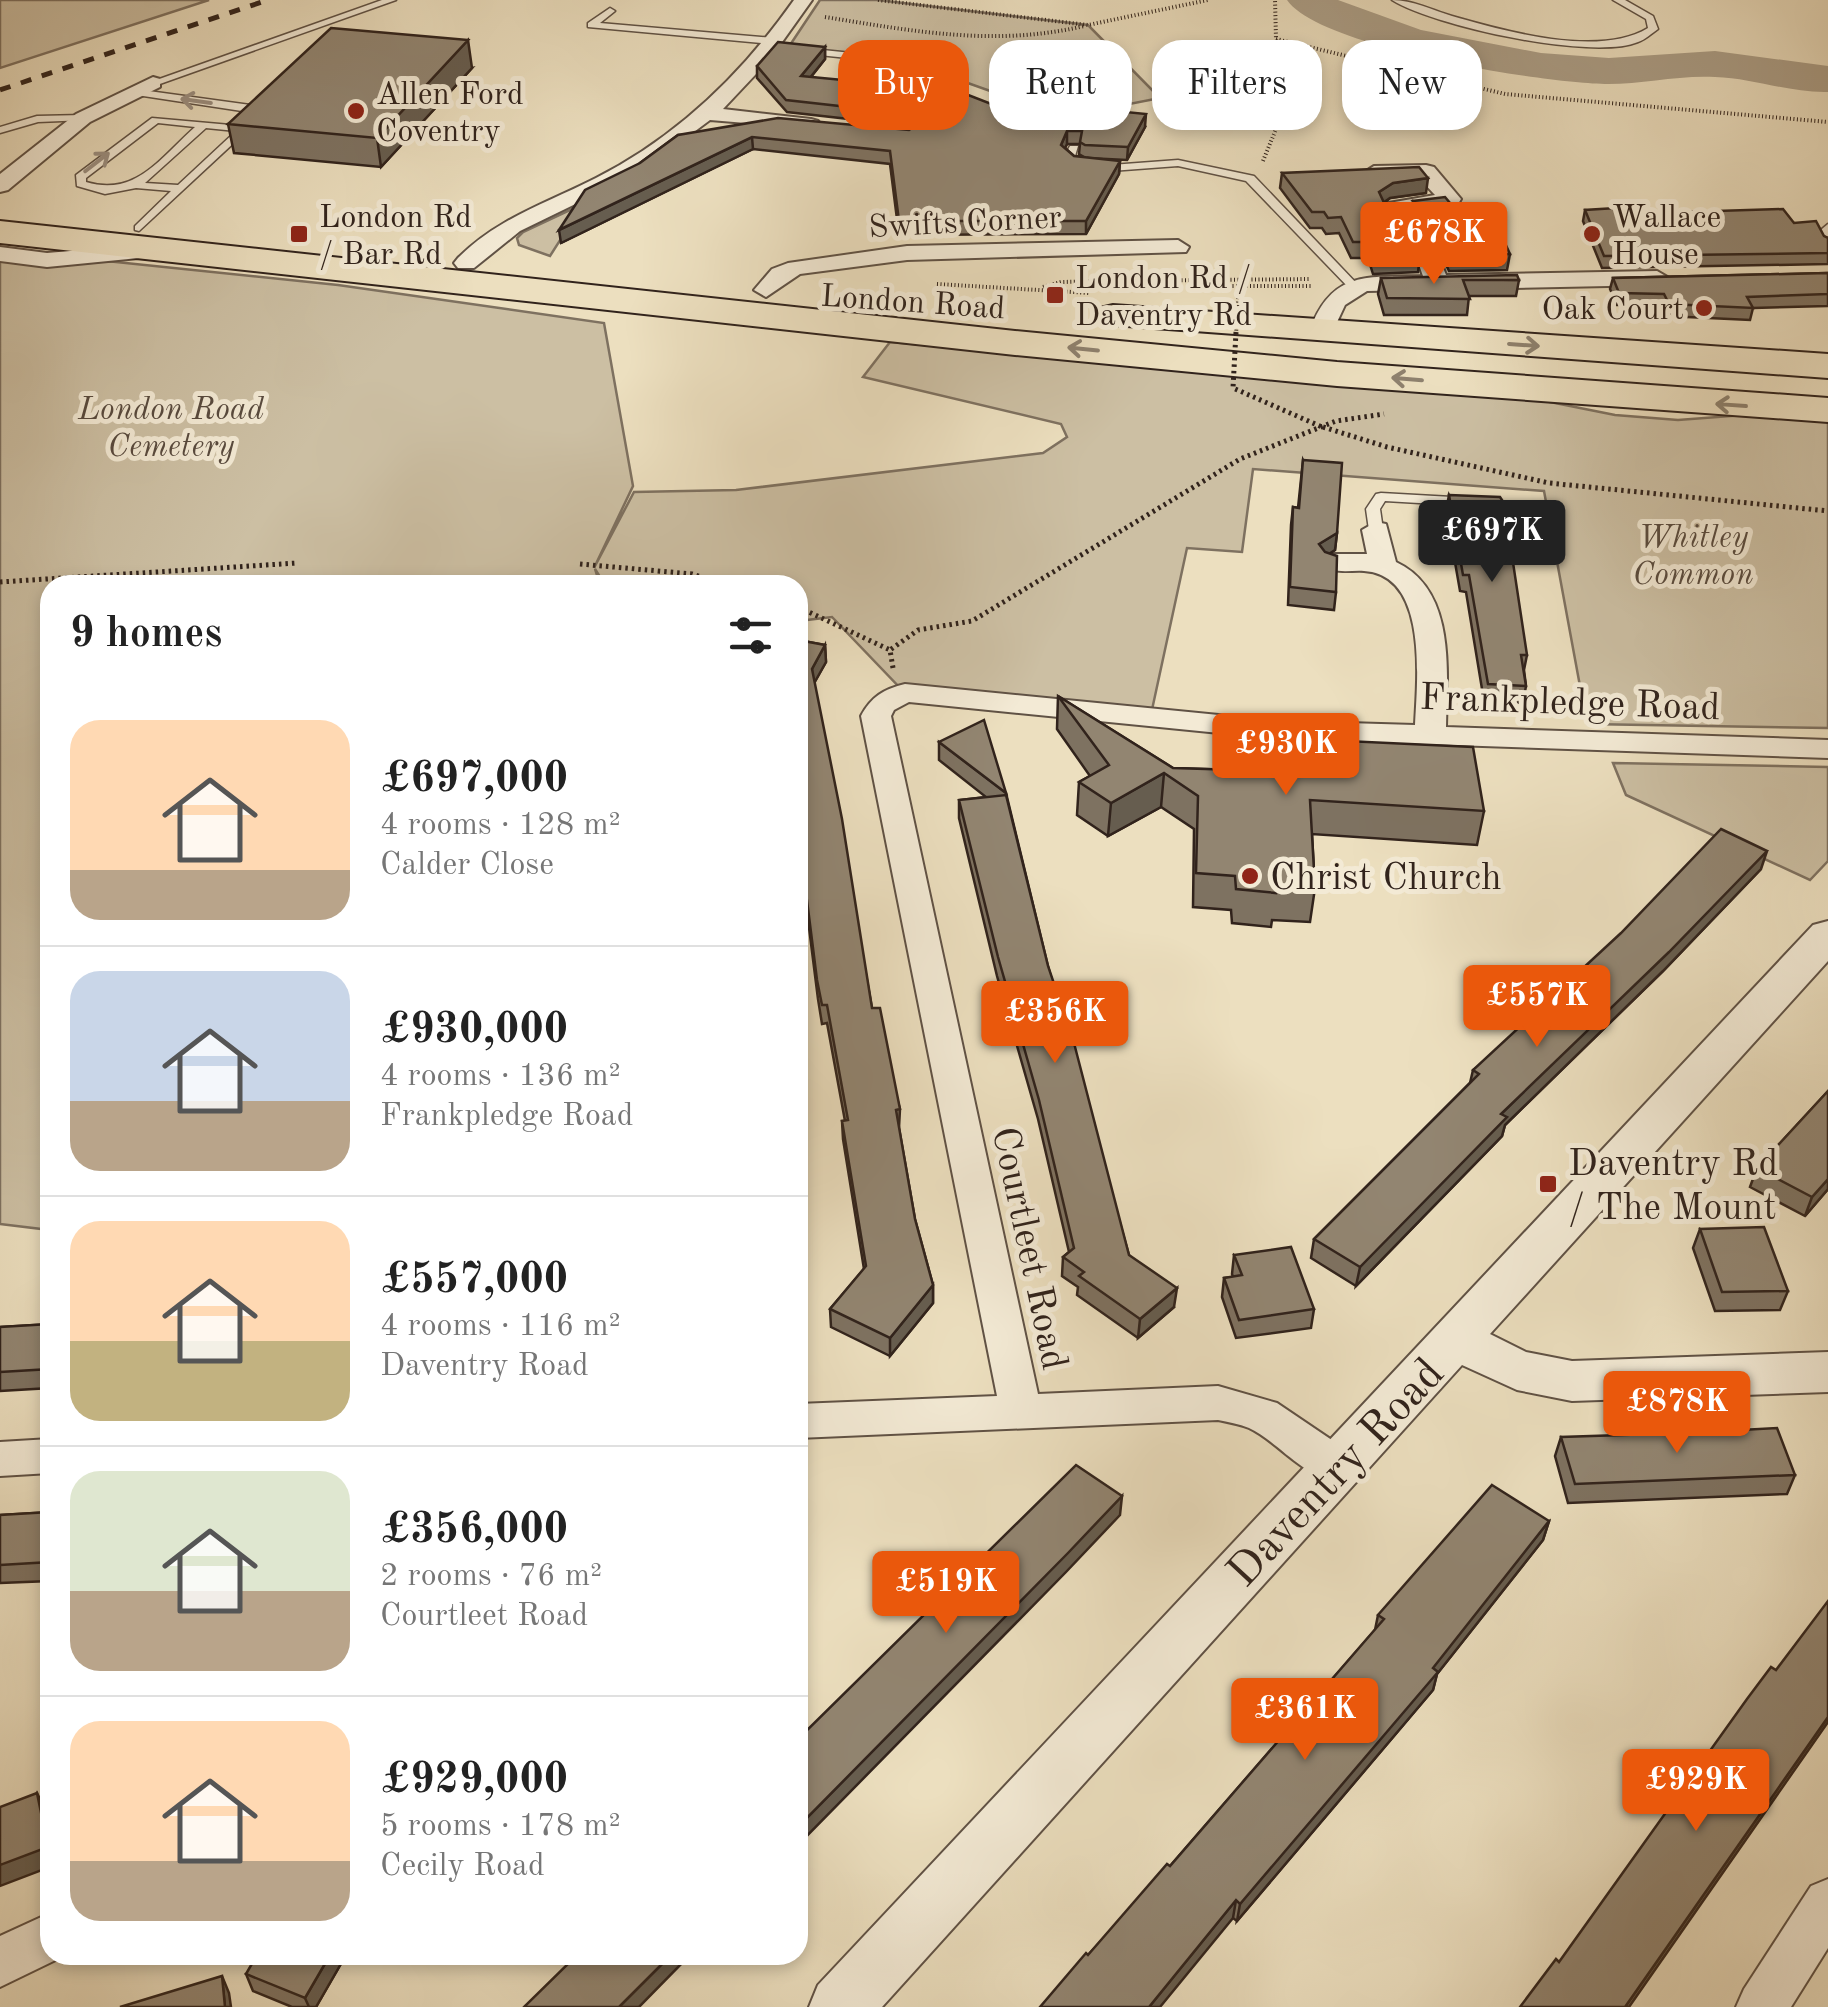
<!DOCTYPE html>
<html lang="en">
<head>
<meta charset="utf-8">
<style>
	:root { --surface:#fff; --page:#f2f2f2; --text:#222; --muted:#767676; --line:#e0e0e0; --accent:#ea580c }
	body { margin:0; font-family:"Old Standard TT",serif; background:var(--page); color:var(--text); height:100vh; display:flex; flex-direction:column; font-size:38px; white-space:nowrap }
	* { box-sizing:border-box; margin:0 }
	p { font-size:32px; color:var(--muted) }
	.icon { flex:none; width:55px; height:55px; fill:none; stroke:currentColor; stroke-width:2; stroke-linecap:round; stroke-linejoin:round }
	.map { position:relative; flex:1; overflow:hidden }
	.details { position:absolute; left:40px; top:575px; width:768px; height:1390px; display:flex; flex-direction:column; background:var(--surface); border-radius:30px; box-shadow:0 5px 15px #0003 }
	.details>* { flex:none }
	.banner { position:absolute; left:838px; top:40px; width:840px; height:90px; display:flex; gap:20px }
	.price { position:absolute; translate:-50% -85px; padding:0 22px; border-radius:10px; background:var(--accent); color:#fff; font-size:32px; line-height:65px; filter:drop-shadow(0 2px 5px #0008) }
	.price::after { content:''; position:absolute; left:50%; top:60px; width:30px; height:22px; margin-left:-15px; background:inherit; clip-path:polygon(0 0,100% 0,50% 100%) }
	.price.active { background:#222; color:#fff }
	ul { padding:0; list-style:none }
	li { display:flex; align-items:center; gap:30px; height:250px; padding:0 30px }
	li+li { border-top:2px solid var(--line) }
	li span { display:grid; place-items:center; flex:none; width:280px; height:200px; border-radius:30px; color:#555 }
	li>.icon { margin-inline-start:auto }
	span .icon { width:120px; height:120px; fill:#fffc; stroke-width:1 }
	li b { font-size:42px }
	h2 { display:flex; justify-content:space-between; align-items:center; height:120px; padding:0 30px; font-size:42px }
	.tag { padding:0 35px; border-radius:30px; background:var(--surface); box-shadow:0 5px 15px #0003; font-size:35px; line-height:90px }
	.tag.active { background:var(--accent); color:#fff }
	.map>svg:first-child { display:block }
	.green { fill:#ccbfa3; stroke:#7e7160; stroke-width:2.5 }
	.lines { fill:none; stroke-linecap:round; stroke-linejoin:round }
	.river { fill:#ac9f88; fill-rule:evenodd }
	.service-casing { stroke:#605245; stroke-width:3 }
	.minor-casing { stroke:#605245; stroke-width:4 }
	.tertiary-casing { stroke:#605245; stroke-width:4 }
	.trunk-casing { stroke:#31231c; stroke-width:4 }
	.path-far1 { stroke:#31231c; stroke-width:4; stroke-dasharray:1 2.5; stroke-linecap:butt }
	.path { stroke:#31231c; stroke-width:5; stroke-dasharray:2.5 4; stroke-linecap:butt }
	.service { fill:#f3ead5; fill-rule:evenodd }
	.minor { fill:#f3ead5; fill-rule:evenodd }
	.tertiary { fill:#f3ead5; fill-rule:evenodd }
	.trunk { fill:#ecdfbf; fill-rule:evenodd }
	.rail { stroke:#31231c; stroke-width:5; stroke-dasharray:11 11; stroke-linecap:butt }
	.path-bridge-far1 { stroke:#31231c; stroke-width:4; stroke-dasharray:1 2.5; stroke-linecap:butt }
	.path-bridge { stroke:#31231c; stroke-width:5; stroke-dasharray:2.5 4; stroke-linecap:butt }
	.wall { fill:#7e7261; stroke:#31231c; stroke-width:2.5; fill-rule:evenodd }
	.shaded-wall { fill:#665d4f; stroke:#31231c; stroke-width:2.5 }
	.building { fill:#928571; stroke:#31231c; stroke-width:2.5 }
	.oneway { stroke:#9c9082 }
	.oneway2 { stroke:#8e816e }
	.poi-dot { fill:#8f2418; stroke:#f3ead5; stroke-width:4 }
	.labels { text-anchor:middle; stroke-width:10; stroke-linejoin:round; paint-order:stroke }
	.far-poi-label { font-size:32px; fill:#31231c; stroke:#f3ead5; text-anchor:start }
	.far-street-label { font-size:32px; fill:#31231c; stroke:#f3ead5 }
	.far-park-label { font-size:32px; font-style:italic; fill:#584a3e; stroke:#f3ead5 }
	.street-label { font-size:38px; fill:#31231c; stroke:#f3ead5 }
	.poi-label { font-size:38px; fill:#31231c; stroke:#f3ead5; text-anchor:start }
	.near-street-label { font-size:45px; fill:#31231c; stroke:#f3ead5 }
</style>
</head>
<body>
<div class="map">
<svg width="1828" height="2007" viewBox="0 0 1828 2007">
	<rect width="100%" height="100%" fill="#ecdfbf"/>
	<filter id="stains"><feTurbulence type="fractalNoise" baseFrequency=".002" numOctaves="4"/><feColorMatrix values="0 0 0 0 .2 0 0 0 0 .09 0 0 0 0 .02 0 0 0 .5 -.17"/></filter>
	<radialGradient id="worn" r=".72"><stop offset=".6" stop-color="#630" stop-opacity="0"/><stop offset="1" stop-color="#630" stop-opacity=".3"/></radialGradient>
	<g class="green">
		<path d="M0,0H209L0,68Z"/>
		<path d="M820,0H878L1088,25L1160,98L1063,117L906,61L788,48Z"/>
		<path d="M604,194L571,223L550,256L519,245L517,238L523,232Z"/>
		<path d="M0,250L338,285L604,323L633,486L594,568L634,492L736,490L1043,453L1067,437L1061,424L863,377L890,342L1535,399L1615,415L1678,420L1744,415L1828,420V728L1587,724L1544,491L1253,469L1242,552L1187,548L1150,719L905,693L832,617L798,621V585H605L595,569L600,585H50V1230L0,1224Z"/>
		<path d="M1613,763L1828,767V861L1810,880L1626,795Z"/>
	</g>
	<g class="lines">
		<path class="river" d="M1287,0H1338L1421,30L1541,53L1609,58L1715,51L1828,66V92C1789,93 1753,78 1715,77C1679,75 1643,84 1608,84C1547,84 1320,48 1287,0Z"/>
		<g class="service-casing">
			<g id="service">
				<path d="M382,0H396L157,85L148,83Z"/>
				<path d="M1392,0C1413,0 1432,10 1452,16C1504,31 1599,58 1648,28L1646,19L1613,0H1625L1653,16L1658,29C1652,33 1645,40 1638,42C1592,61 1434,26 1392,0Z"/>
				<path d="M610,8L615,11L600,23L773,38L778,41L773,44L588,27V23Z"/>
				<path d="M803,48L901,58L906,61L900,70L947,79L942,82L894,75L889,72L895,63L800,53L798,51Z"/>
				<path d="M134,89L258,106L265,114L139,231L135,230V226L171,191L136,188L105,194L77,186L76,175L152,118L242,126L255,113L130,94L129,92ZM158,123L195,127C160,158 136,197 86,182V178ZM206,128L236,131L178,185L145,183Z"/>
				<path d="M83,115L88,118L87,120L38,122L0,133V127L37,116Z"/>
				<path d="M1070,146H1078L1075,156L1083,161L1111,165L1178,160L1254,176L1360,287L1350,289L1246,181L1178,166L1111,171L1076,166L1064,157Z"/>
				<path d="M1828,224V247L1824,246L1816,234Z"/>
				<path d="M1381,493L1470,498L1477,502L1470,506L1385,501L1380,509L1383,530L1376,534L1369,530L1366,509L1376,494Z"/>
			</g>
		</g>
		<g class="minor-casing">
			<g id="minor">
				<path d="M794,0H812L770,59L723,109L811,119L818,121L821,125L818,129L710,120L639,173L520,231L474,268H458L454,263L458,258C498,218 547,203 596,178C677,137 742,74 794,0Z"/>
				<path d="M153,77L160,79V87L90,122L8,190L0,192V174L76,114Z"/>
				<path d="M1426,165L1434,167L1461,199L1458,204L1404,213L1410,225L1434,245L1446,275L1657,271L1669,278L1657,285L1367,291L1345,305L1331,335H1313L1310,330C1332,270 1368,277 1423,276L1413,248L1393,234L1380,209L1383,204L1435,195L1420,179L1374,180L1363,173L1374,166Z"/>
				<path d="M1178,240L1189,247L1186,252L907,260L800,274L766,297L754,290L772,269L788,263L907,246Z"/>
				<path d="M151,244L159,246L162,251L159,256L47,267L0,261V247L47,253Z"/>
				<path d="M1376,522L1386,524L1396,562C1456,590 1447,671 1446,727L1828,740V758L1279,739L909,702L894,710L891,716L1038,1394L1218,1386L1277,1403L1351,1453L1357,1465L1351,1477C1312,1491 1282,1443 1249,1428C1239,1424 1228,1422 1218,1420L798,1438V1404L997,1396L861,716C871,697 884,689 905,684L1279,721L1415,725C1417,681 1429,575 1364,571C1349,570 1330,575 1320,562L1334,554H1367L1362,530Z"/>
				<path d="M50,1439V1473L0,1476V1442Z"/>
				<path d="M1828,1879V1948L1791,2007H1736L1744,1989L1811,1886Z"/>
				<path d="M50,1913V1955H66L0,1987V1936Z"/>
			</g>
		</g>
		<g class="tertiary-casing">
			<path id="tertiary" d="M1828,921V961L1490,1334L1526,1352L1572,1361L1828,1352V1392L1572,1401L1517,1390L1462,1365L882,2007H809L818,1985L1813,925Z"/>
		</g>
		<g class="trunk-casing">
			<g id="trunk">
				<path d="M0,221L1015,331L1337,362L1828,398V422L1337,386L1015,355L0,243Z"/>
				<path d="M1113,305L1828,354V378L1100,324L1094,316L1100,308Z"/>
			</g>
		</g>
		<g class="path-far1">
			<path d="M878,0L1088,25L1208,0"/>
			<path d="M825,17C912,31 996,47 1084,26"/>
			<path d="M1276,39L1505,94L1828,122"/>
			<path d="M1263,161L1287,102L1276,39L1275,0"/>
			<path d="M1122,281L1310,279"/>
			<path d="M937,284L1089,293"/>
			<path d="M1201,286H1313"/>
			<path d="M1043,287L1061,282L1110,281"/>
		</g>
		<g class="path">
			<path d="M1323,427L1387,447L1549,483L1828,511"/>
			<path d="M580,564L692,574L727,585"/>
			<path d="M0,582L297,563"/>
			<path d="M798,607L890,650"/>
			<path d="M893,668L890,650L918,630L972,621L1240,459L1336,421L1384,414"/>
		</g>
		<use href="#service" class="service"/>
		<use href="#minor" class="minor"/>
		<use href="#tertiary" class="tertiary"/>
		<use href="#trunk" class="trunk"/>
		<path class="rail" d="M0,90L268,0"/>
		<path class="path-bridge-far1" d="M1236,334L1239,286"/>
		<path class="path-bridge" d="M1236,332L1233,388L1322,427"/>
	</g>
	<g class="wall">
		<path d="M825,47V59L811,77L1048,126L1074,129L1145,127L1127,160L1087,158L1120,161L1119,174L1086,234L899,235L890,164L753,149L561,243L640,163L678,135L909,130L911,128L902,125L787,112L757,78V66ZM1067,144H1080L1079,154L1084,157L1074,156L1065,148Z"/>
		<path d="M472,68L381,167L234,153L228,124Z"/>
		<path d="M1282,173L1426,193L1390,198L1384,203L1392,220L1420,256L1418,272L1373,274L1368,258H1351L1339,233L1326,234L1322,228H1310L1280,188Z"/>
		<path d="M1413,201L1461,216L1510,254L1507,270L1449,271L1437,244L1410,217Z"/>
		<path d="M1585,210L1620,214L1794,223L1828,238V264L1602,268L1583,221Z"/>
		<path d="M1828,273V306L1753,308L1750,320L1666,316L1662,305H1617L1610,289L1613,278Z"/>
		<path d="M1381,278L1519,280L1516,296H1469L1467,315H1384L1378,294Z"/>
		<path d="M1303,460L1337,533L1335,550L1330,553L1336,592L1334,610L1288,605L1291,525L1293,507L1298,508Z"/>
		<path d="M1449,495L1527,655L1524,670L1526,686L1523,703L1484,701L1466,592L1460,591L1446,511Z"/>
		<path d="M798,640L825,645L826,662L814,683L872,1008L900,1109L899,1128L915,1219L933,1285V1303L890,1356L831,1327L830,1309L864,1269L843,1139L842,1121H845L827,1023L822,1024L818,999L798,840Z"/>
		<path d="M1058,696L1173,768L1299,772L1300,765L1321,767L1325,740L1484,811L1477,845L1312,834L1315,888L1310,922L1272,920L1271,927L1232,923L1231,910L1193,907L1194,829L1161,807L1108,836L1077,815L1079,782L1090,776L1057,729Z"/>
		<path d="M939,742L1006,793L1048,966L1129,1255L1174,1307L1138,1338L1077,1295L1078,1287L1062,1276L1063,1257L1069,1252L1038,1119L997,976L959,818V800L986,797L939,760Z"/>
		<path d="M1761,869L1663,971L1505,1125L1502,1136L1356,1286L1311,1258L1314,1239L1470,1083L1473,1070Z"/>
		<path d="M1828,1091V1189L1805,1216L1750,1187L1757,1168Z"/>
		<path d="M1700,1229L1788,1291L1780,1310L1715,1311L1693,1248Z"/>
		<path d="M1234,1255L1314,1309L1311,1328L1236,1338L1222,1297L1224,1278L1233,1277L1232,1274Z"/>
		<path d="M50,1324V1388L0,1391V1327Z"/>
		<path d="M1561,1437L1795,1475L1787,1494L1568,1503L1555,1456Z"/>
		<path d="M50,1512V1581L0,1583V1515Z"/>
		<path d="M1549,1521L1543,1540L1437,1674L1433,1690L1237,1921L1233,1918L1088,1955L1170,1866L1375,1630L1378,1615Z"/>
		<path d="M346,1955L316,2007H292L253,1991L246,1974Z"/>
	</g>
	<g class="shaded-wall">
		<path d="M468,40L472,68L381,167L377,138Z"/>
		<path d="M825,47V59L801,89V76Z"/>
		<path d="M1146,114L1145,127L1127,160L1128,147Z"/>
		<path d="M1067,131V144L1060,158L1061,145Z"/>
		<path d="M752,137L753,149L561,243L559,230Z"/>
		<path d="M1120,161L1119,174L1086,234V221Z"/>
		<path d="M1428,178L1426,193L1390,198L1376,208L1379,192L1393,183Z"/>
		<path d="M1337,533L1335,550L1316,562L1319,544Z"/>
		<path d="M825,645L826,662L812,687V669Z"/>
		<path d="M1164,773L1161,807L1108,836L1111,803Z"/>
		<path d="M1767,851L1761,869L1663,971L1505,1125L1502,1136L1356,1286L1360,1267L1501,1114Z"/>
		<path d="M1828,1179V1189L1805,1216L1812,1197Z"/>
		<path d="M933,1285V1303L890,1356V1338Z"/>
		<path d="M1177,1288L1174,1307L1138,1338L1140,1319Z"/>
		<path d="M1122,1496L1120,1515L1066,1572L798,1845V1827Z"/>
		<path d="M1549,1521L1543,1540L1437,1674L1433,1690L1237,1921L1240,1904Z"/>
		<path d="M1828,1717V1722L1629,2007H1625Z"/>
		<path d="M37,1793L46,1811L50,1828V1867L0,1886V1865Z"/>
		<path d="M1236,1900L1233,1918L1160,2007H1149Z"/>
		<path d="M330,1955H346L316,2007H309L305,1998Z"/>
		<path d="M671,1955H690L639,2007H619Z"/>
		<path d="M222,1976L229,1993L231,2007H225Z"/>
	</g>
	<g class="building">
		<path d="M331,28L468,40L377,138L228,124Z"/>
		<path d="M778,42L825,47L801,76L958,91L1048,126L1074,129L1086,108L1146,114L1128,147L1085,145L1080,142L1082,131H1067L1061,145L1074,156L1120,161L1086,221H899L890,151L752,137L559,230L585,190L640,163L678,135L778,118L909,130L916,125L912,116L902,113L786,100L757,66Z"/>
		<path d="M1419,167L1428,178L1393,183L1379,192L1392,220L1412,234L1420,256L1375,257L1370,242H1353L1341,217L1328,218L1324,212H1312L1282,173Z"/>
		<path d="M1445,197L1461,216L1492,215L1510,254L1451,255L1440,228L1413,201Z"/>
		<path d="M1616,208L1620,214L1783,209L1794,223L1816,221L1824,236L1828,238V253L1604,256L1585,210Z"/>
		<path d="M1828,273V294L1747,297L1753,308L1669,304L1664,294L1619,293L1613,278Z"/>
		<path d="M1517,275L1519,280H1463L1470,299L1387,298L1381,278Z"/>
		<path d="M1303,460L1342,463L1337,533L1319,544L1325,552L1337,556L1336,592L1290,587L1293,507L1299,508Z"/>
		<path d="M1449,495L1500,497L1504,503L1527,655H1521L1526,686L1488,684L1469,575H1463Z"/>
		<path d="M798,640L825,645L812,669L842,819L872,1008H880L900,1109L896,1110L915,1219L933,1285L890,1338L830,1309L866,1266L842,1121L848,1120L827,1005H822L817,980L798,829Z"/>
		<path d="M1058,696L1173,768L1300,772V765L1328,767L1325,740L1473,747L1484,811L1310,800L1315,888L1276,886V893L1236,889L1235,876L1196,873L1198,796L1164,773L1111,803L1079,782L1109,765Z"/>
		<path d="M984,720L1006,793L939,742Z"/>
		<path d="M1006,795L1048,966L1074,1043L1129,1255L1177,1288L1140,1319L1079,1276L1084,1272L1063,1257L1074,1248L1039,1100L998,957L959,800Z"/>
		<path d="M1721,829L1767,851L1669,952L1501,1114L1507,1117L1360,1267L1314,1239L1479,1074L1473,1070L1621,933Z"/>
		<path d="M1828,1091V1179L1812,1197L1757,1168Z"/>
		<path d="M1764,1227L1788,1291L1722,1292L1700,1229Z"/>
		<path d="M1291,1247L1314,1309L1239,1320L1224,1278L1242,1275L1234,1255Z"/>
		<path d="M50,1324V1369L0,1372V1327Z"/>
		<path d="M1777,1428L1795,1475L1575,1484L1561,1437L1685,1433Z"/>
		<path d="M1076,1465L1122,1496L1068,1553L798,1827V1739Z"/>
		<path d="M1492,1485L1549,1521L1433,1668L1438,1672L1240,1904L1236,1900L1149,2007H1040L1086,1953L1088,1955L1167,1864L1170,1866L1384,1619L1378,1615Z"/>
		<path d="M50,1512V1562L0,1565V1515Z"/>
		<path d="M1828,1601V1717L1625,2007H1520L1556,1959L1559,1962L1747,1699L1771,1667L1776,1670Z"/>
		<path d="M37,1793L48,1847L0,1865V1807Z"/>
		<path d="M257,1955H330L305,1998L246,1974Z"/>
		<path d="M577,1955H671L619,2007H524Z"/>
		<path d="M222,1976L225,2007H120Z"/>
	</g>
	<defs><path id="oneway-shaft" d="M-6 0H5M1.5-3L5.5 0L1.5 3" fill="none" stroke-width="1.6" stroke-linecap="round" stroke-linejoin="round" transform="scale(2.5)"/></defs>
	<g class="oneway">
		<use href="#oneway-shaft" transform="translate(196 101) rotate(-172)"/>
		<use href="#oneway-shaft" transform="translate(97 162) rotate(-38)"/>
	</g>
	<g class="oneway2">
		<use href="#oneway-shaft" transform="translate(1524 345) rotate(4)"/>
		<use href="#oneway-shaft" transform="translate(1083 349) rotate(-174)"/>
		<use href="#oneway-shaft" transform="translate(1407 379) rotate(-175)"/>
		<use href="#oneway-shaft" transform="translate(1731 405) rotate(-176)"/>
	</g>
	<g class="poi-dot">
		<circle cx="356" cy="111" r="10"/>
		<rect x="289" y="224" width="20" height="20" rx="5"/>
		<circle cx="1592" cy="234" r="10"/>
		<rect x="1045" y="285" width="20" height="20" rx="5"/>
		<circle cx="1704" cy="308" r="10"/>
		<circle cx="1250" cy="876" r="10"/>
		<rect x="1538" y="1174" width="20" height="20" rx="5"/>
	</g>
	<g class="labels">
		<g class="far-poi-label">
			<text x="376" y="104">Allen Ford<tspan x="376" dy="37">Coventry</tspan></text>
			<text x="319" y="227">London Rd<tspan x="319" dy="37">/ Bar Rd</tspan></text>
			<text x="1612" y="227">Wallace<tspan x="1612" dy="37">House</tspan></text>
			<text x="1075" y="288">London Rd /<tspan x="1075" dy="37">Daventry Rd</tspan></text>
			<text x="1684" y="319" text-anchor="end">Oak Court</text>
		</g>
		<g class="far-street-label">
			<text transform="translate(965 221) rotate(-3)" y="11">Swifts Corner</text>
			<text transform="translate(913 301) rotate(4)" y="11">London Road</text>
		</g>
		<g class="far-park-label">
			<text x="171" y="419">London Road<tspan x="171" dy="37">Cemetery</tspan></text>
			<text x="1693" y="547">Whitley<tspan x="1693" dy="37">Common</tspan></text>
		</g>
		<g class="street-label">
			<text transform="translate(1570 701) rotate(2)" y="13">Frankpledge Road</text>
			<text transform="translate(1031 1248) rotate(78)" y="13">Courtleet Road</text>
		</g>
		<g class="poi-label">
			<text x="1270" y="889">Christ Church</text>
			<text x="1568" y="1175">Daventry Rd<tspan x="1568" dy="44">/ The Mount</tspan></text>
		</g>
		<g class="near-street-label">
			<text transform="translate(1334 1471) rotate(-47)" y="16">Daventry Road</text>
		</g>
	</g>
	<rect width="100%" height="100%" filter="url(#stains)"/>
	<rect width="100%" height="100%" fill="url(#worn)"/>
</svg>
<b class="price" style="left:1434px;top:287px">£678K</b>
<b class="price active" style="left:1492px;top:585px">£697K</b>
<b class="price" style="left:1286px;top:798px">£930K</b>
<b class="price" style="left:1537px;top:1050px">£557K</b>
<b class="price" style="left:1055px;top:1066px">£356K</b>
<b class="price" style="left:1677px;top:1456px">£878K</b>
<b class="price" style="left:946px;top:1636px">£519K</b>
<b class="price" style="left:1305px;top:1763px">£361K</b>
<b class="price" style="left:1696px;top:1834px">£929K</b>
<div class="banner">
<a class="tag active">Buy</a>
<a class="tag">Rent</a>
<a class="tag">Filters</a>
<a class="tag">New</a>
</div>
<section class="details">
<h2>9 homes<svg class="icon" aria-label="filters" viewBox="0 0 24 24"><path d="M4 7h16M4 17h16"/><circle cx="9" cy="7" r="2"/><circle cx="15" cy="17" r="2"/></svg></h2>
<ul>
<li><span style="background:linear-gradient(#ffd9b3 75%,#b9a48a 0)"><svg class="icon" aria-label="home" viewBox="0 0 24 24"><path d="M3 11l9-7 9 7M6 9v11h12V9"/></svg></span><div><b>£697,000</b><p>4 rooms · 128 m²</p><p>Calder Close</p></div></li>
<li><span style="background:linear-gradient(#c9d6e8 65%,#b9a48a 0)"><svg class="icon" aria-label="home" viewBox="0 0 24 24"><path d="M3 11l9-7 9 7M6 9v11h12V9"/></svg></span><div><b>£930,000</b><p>4 rooms · 136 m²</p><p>Frankpledge Road</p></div></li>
<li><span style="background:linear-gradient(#ffd9b3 60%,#c2b280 0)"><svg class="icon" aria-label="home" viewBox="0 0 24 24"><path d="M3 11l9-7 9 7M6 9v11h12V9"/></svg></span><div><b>£557,000</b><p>4 rooms · 116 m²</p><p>Daventry Road</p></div></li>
<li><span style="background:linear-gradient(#dfe7d0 60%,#b9a48a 0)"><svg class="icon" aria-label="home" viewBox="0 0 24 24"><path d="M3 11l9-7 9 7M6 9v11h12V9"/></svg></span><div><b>£356,000</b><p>2 rooms · 76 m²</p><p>Courtleet Road</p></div></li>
<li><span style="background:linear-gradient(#ffd9b3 70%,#b9a48a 0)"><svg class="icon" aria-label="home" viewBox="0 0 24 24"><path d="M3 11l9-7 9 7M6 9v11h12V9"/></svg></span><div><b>£929,000</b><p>5 rooms · 178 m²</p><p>Cecily Road</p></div></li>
</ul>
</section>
</div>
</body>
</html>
